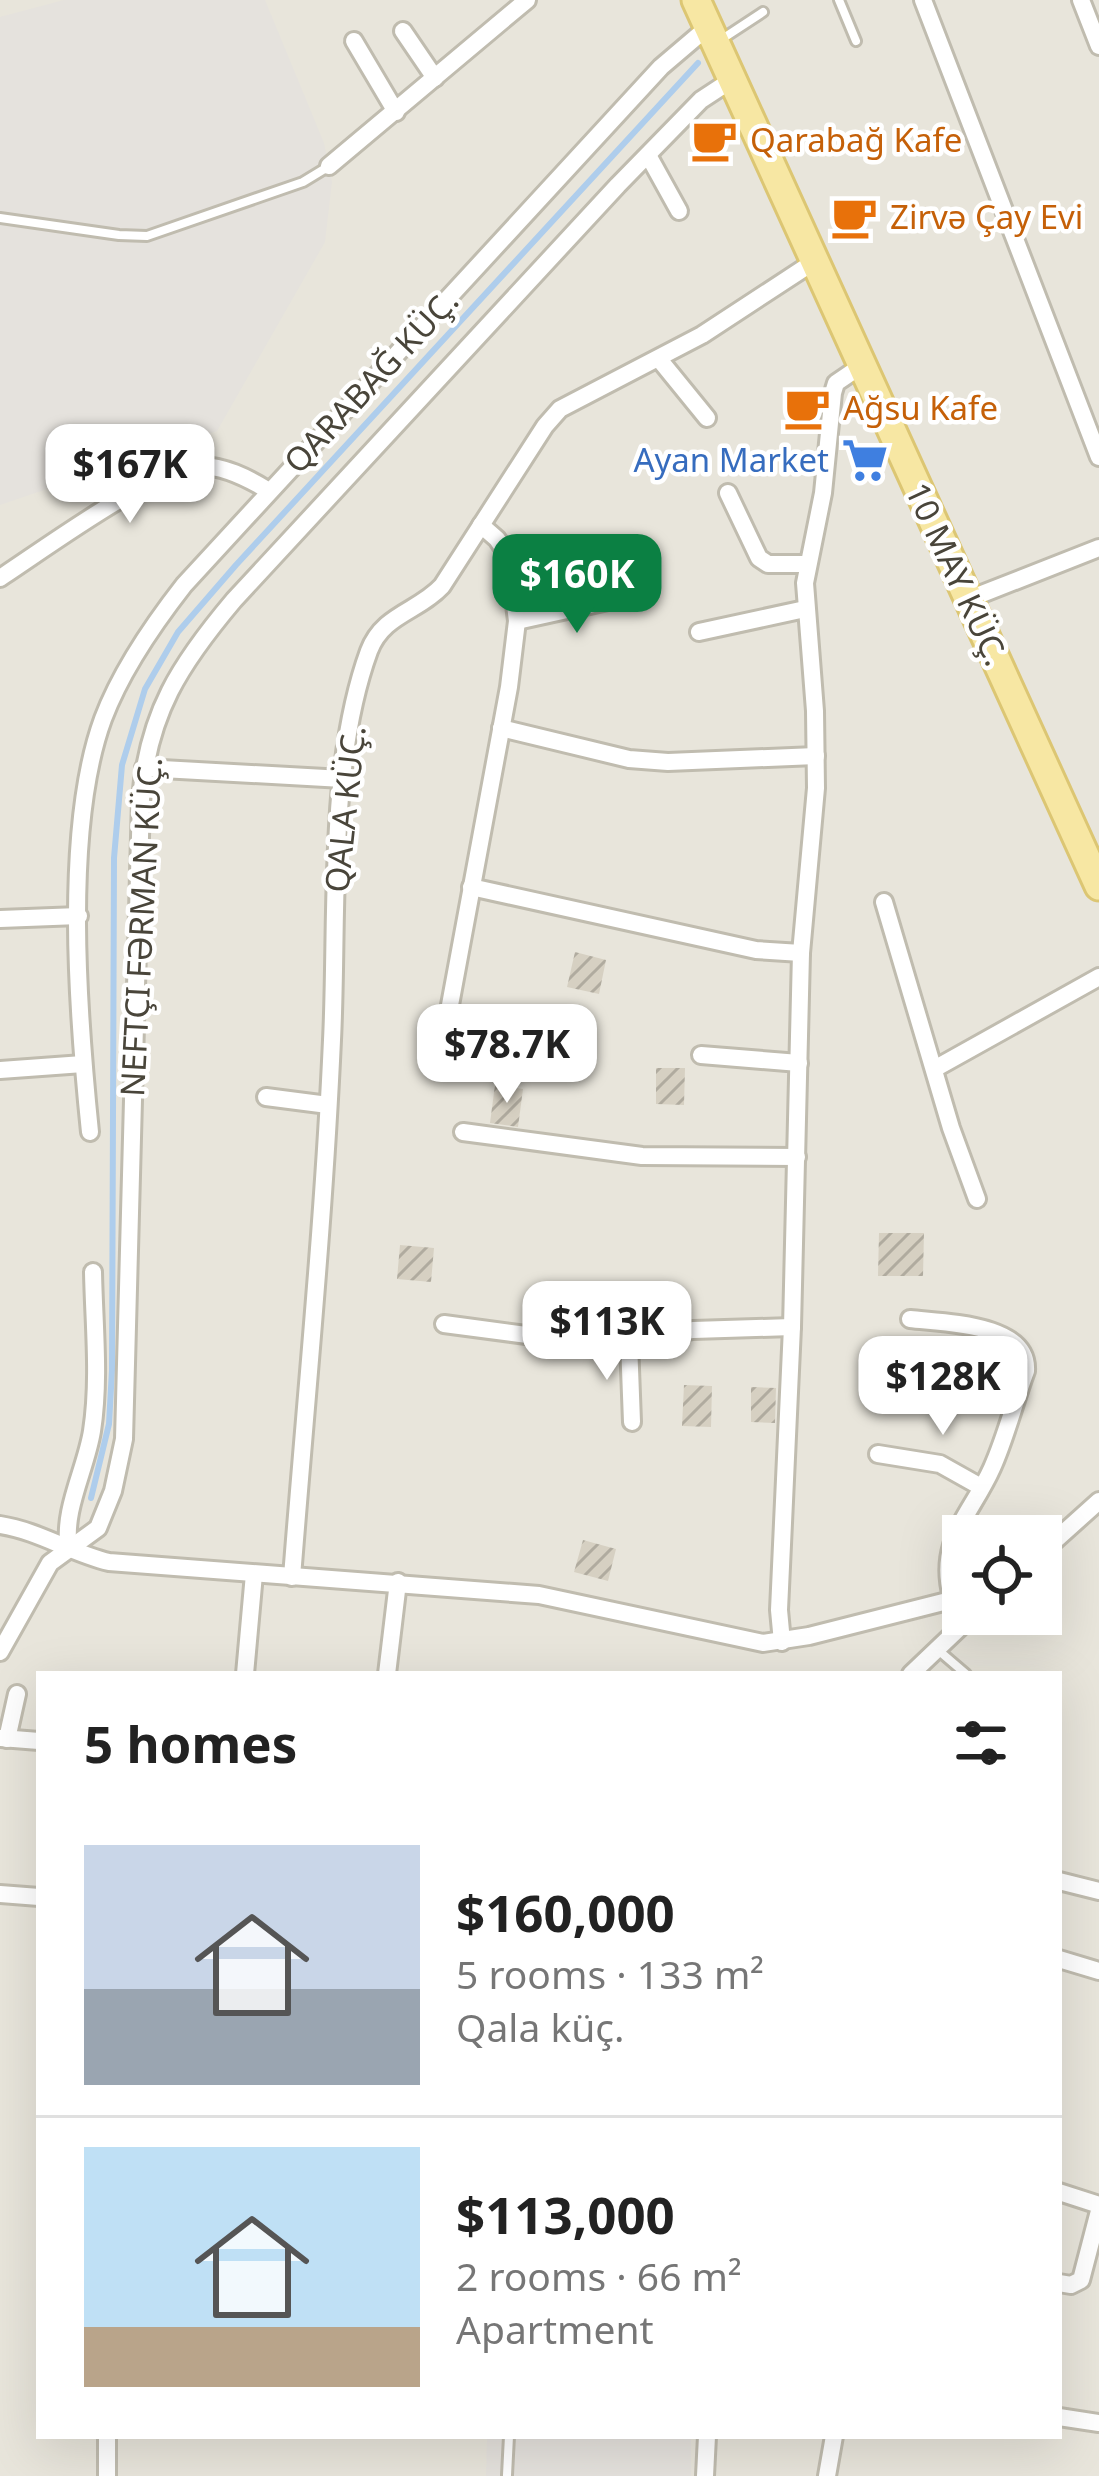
<!DOCTYPE html>
<html lang="en">
<head>
<meta charset="utf-8">
<style>
	:root { --surface:#fff; --page:#f2f2f2; --text:#222; --muted:#767676; --line:#e0e0e0; --accent:#0b8043 }
	body { margin:0; font-family:"Noto Sans",sans-serif; background:var(--page); color:var(--text); height:100vh; display:flex; flex-direction:column; font-size:45px; white-space:nowrap }
	* { box-sizing:border-box; margin:0 }
	p { font-size:39px; color:var(--muted) }
	.icon { flex:none; width:66px; height:66px; fill:none; stroke:currentColor; stroke-width:2; stroke-linecap:round; stroke-linejoin:round }
	.map { position:relative; flex:1; overflow:hidden }
	.drawer { position:absolute; left:36px; top:1671px; width:1026px; height:768px; display:flex; flex-direction:column; background:var(--surface); border-radius:0px; box-shadow:0 12px 48px #0002 }
	.drawer>* { flex:none }
	.controls { position:absolute; left:942px; top:1515px; display:grid; gap:24px }
	.controls a { display:grid; place-items:center; width:120px; height:120px; border-radius:0px; background:var(--surface); box-shadow:0 12px 48px #0002; font-size:60px }
	.price { position:absolute; translate:-50% -102px; padding:0 27px; border-radius:24px; background:#fff; color:#222; font-size:39px; line-height:78px; filter:drop-shadow(0 3px 6px #0008) }
	.price::after { content:''; position:absolute; left:50%; top:72px; width:36px; height:27px; margin-left:-18px; background:inherit; clip-path:polygon(0 0,100% 0,50% 100%) }
	.price.current { background:var(--accent); color:#fff }
	ul { padding:0; list-style:none }
	li { display:flex; align-items:center; gap:36px; height:300px; padding:0 48px }
	li+li { border-top:3px solid var(--line) }
	li span { display:grid; place-items:center; flex:none; width:336px; height:240px; border-radius:0px; color:#555 }
	li>.icon { margin-inline-start:auto }
	span .icon { width:144px; height:144px; fill:#fffc; stroke-width:1 }
	li b { font-size:51px }
	h2 { display:flex; justify-content:space-between; align-items:center; height:144px; padding:0 48px; font-size:51px }
	.map>svg:first-child { display:block }
	.residential { fill:#e8e5db; fill-rule:evenodd }
	.industrial { fill:#e5e2dd }
	.lines { fill:none; stroke-linecap:round; stroke-linejoin:round }
	.stream { stroke:#aecdec; stroke-width:6 }
	.building { fill:url(#building-hatch) }
	.service-casing { stroke:#c0bcaf; stroke-width:14 }
	.minor-casing { stroke:#c0bcaf; stroke-width:22 }
	.primary-casing { stroke:#dcc673; stroke-width:33 }
	.service { stroke:#fff; stroke-width:8 }
	.minor { stroke:#fff; stroke-width:16 }
	.primary { stroke:#f7e7a3; stroke-width:27 }
	.labels { text-anchor:middle; stroke-width:9; stroke-linejoin:round; paint-order:stroke }
	.food-label { font-size:33px; fill:#c56008; stroke:#fff; text-anchor:start }
	.street-label { font-size:33px; fill:#49453a; stroke:#fff }
	.shop-label { font-size:33px; fill:#366cbe; stroke:#fff; text-anchor:end }
</style>
</head>
<body>
<div class="map">
<svg width="1099" height="2476" viewBox="0 0 1099 2476">
	<defs>
		<pattern id="building-hatch" width="6" height="6" patternUnits="userSpaceOnUse" patternTransform="scale(3)"><rect width="6" height="6" fill="#d6d0c2"/><path d="M-1 1l2-2M0 6l6-6M5 7l2-2" fill="none" stroke="#b0ab9f"/></pattern>
	</defs>
	<rect width="100%" height="100%" fill="#f5f3ec"/>
	<path class="residential" d="M0,0H1099V2476H0ZM963,1536H1041V1614H963ZM39,1674H1059V2436H39Z"/>
	<g class="industrial">
		<path d="M64,0H265L324,143L332,182L325,242L217,431L0,505V17Z"/>
		<path d="M487,2436H691V2476H486Z"/>
	</g>
	<g class="lines">
		<path class="stream" d="M91,1498L109,1424L112,1370L114,858L122,765L145,689L178,632L236,565L698,63"/>
	</g>
	<g class="building">
		<path d="M575,952L606,960L599,994L567,987Z"/>
		<path d="M656,1068H685L684,1105L656,1104Z"/>
		<path d="M495,1085L523,1089L518,1127L490,1123Z"/>
		<path d="M879,1233H924L923,1276H878Z"/>
		<path d="M400,1245L434,1248L431,1282L397,1279Z"/>
		<path d="M684,1385L712,1386L711,1427L682,1426Z"/>
		<path d="M751,1387L776,1388L775,1423L751,1422Z"/>
		<path d="M583,1540L616,1549L608,1581L574,1572Z"/>
	</g>
	<g class="lines">
		<g class="service-casing">
			<g id="service">
				<path d="M839,0L856,41"/>
				<path d="M722,39L763,12"/>
				<path d="M0,218L119,235L147,236L303,182L326,168"/>
				<path d="M938,1650L966,1674"/>
				<path d="M507,2475L509,2436"/>
			</g>
		</g>
		<g class="minor-casing">
			<g id="minor">
				<path d="M923,0L1099,457"/>
				<path d="M1081,0L1099,46"/>
				<path d="M403,31L435,78"/>
				<path d="M354,41L396,112"/>
				<path d="M648,155L679,211"/>
				<path d="M329,166L527,0"/>
				<path d="M659,359L707,418"/>
				<path d="M728,493L759,558L768,564H806"/>
				<path d="M481,525L497,539L509,557L517,621L509,687L445,1032L449,1042L485,1051"/>
				<path d="M0,578C43,550 153,469 198,466C223,465 248,478 269,491"/>
				<path d="M969,599L1099,548"/>
				<path d="M517,621L626,597"/>
				<path d="M699,632L805,609"/>
				<path d="M501,728L629,759L668,762L816,756"/>
				<path d="M144,768L343,779"/>
				<path d="M471,887L756,950L801,953"/>
				<path d="M884,902L951,1128L977,1199"/>
				<path d="M0,919L79,916"/>
				<path d="M701,1055L799,1063"/>
				<path d="M936,1068L1099,977"/>
				<path d="M0,1070L83,1064"/>
				<path d="M266,1097L328,1105"/>
				<path d="M90,1132C78,1015 63,828 103,719C121,671 152,626 184,585L661,67L708,27"/>
				<path d="M463,1132L642,1156L797,1157"/>
				<path d="M910,1319C944,1323 1029,1323 1026,1371C1014,1403 1006,1437 992,1468C971,1515 937,1540 952,1597"/>
				<path d="M444,1324L579,1342H629L693,1330L792,1327"/>
				<path d="M629,1342L632,1422"/>
				<path d="M878,1454L940,1464L981,1487"/>
				<path d="M0,1525C39,1531 71,1553 109,1562L539,1595L763,1643L809,1636L963,1597"/>
				<path d="M69,1549C62,1511 86,1469 92,1431C100,1379 94,1325 93,1272"/>
				<path d="M1041,1553L1099,1501"/>
				<path d="M292,1577C306,1398 324,1219 332,1040C338,918 327,766 369,651C383,614 418,612 442,586L545,426L560,409L702,335L815,261"/>
				<path d="M782,1642L779,1610L792,1327L801,953L816,788L815,711L805,583L823,493L833,393L836,383L861,366"/>
				<path d="M0,1652L50,1563L98,1528L113,1491L124,1439L141,799C148,713 180,664 234,600L618,185L701,100L733,79"/>
				<path d="M245,1674L254,1574"/>
				<path d="M387,1674L398,1582"/>
				<path d="M911,1674L974,1614"/>
				<path d="M1,1738L39,1741"/>
				<path d="M7,1739L17,1694"/>
				<path d="M1059,1881L1099,1891"/>
				<path d="M0,1894L39,1897"/>
				<path d="M1059,1959L1099,1971"/>
				<path d="M1059,2192L1099,2205"/>
				<path d="M1059,2283L1071,2285L1081,2280L1099,2211"/>
				<path d="M1059,2417L1099,2423"/>
				<path d="M107,2476V2436"/>
				<path d="M705,2476L707,2436"/>
				<path d="M827,2476L834,2436"/>
			</g>
		</g>
		<g class="primary-casing">
			<path id="primary" d="M696,0L1099,886"/>
		</g>
		<use href="#service" class="service"/>
		<use href="#minor" class="minor"/>
		<use href="#primary" class="primary"/>
	</g>
	<defs>
		<g id="cafe-bare" transform="scale(3.6)"><path d="M-5.5-4.5H6V0H3Q3 3.5 0 3.5H-2.5Q-5.5 3.5-5.5 0ZM3-3.2v2h1.7v-2ZM-6 4.5H4V6H-6Z" fill="#e8710a" stroke="#fff" stroke-width="2.5" paint-order="stroke"/></g>
		<g id="supermarket-bare" transform="scale(3.6)"><path d="M-6-5.5h2.5l.6 2H6L4.5 2H-2.5L-4.4-4H-6ZM-1.5 3.2a1.3 1.3 0 1 0 .1 0ZM3 3.2a1.3 1.3 0 1 0 .1 0Z" fill="#3f7fe0" stroke="#fff" stroke-width="2.5" paint-order="stroke"/></g>
	</defs>
	<g fill-rule="evenodd">
		<use href="#cafe-bare" x="714" y="140"/>
		<use href="#cafe-bare" x="854" y="217"/>
		<use href="#cafe-bare" x="807" y="408"/>
		<use href="#supermarket-bare" x="865" y="460"/>
	</g>
	<g class="labels">
		<g class="food-label">
			<text x="750" y="152">Qarabağ Kafe</text>
			<text x="890" y="229">Zirvə Çay Evi</text>
			<text x="843" y="420">Ağsu Kafe</text>
		</g>
		<g class="street-label">
			<text transform="translate(371 381) rotate(-47)" y="12">QARABAĞ KÜÇ.</text>
			<text transform="translate(957 574) rotate(65)" y="12">10 MAY KÜÇ.</text>
			<text transform="translate(345 809) rotate(-84)" y="12">QALA KÜÇ.</text>
			<text transform="translate(141 927) rotate(-87)" y="12">NEFTÇI FƏRMAN KÜÇ.</text>
		</g>
		<g class="shop-label">
			<text x="829" y="472">Ayan Market</text>
		</g>
	</g>
</svg>
<div class="controls">
<a><svg class="icon" aria-label="locate" viewBox="0 0 24 24"><circle cx="12" cy="12" r="6"/><path d="M12 2v4M12 18v4M2 12h4M18 12h4"/></svg></a>
</div>
<b class="price" style="left:130px;top:526px">$167K</b>
<b class="price current" style="left:577px;top:636px">$160K</b>
<b class="price" style="left:507px;top:1106px">$78.7K</b>
<b class="price" style="left:607px;top:1383px">$113K</b>
<b class="price" style="left:943px;top:1438px">$128K</b>
<section class="drawer">
<h2>5 homes<svg class="icon" aria-label="filters" viewBox="0 0 24 24"><path d="M4 7h16M4 17h16"/><circle cx="9" cy="7" r="2"/><circle cx="15" cy="17" r="2"/></svg></h2>
<ul>
<li><span style="background:linear-gradient(#c9d6e8 60%,#9aa5b1 0)"><svg class="icon" aria-label="home" viewBox="0 0 24 24"><path d="M3 11l9-7 9 7M6 9v11h12V9"/></svg></span><div><b>$160,000</b><p>5 rooms · 133 m²</p><p>Qala küç.</p></div></li>
<li><span style="background:linear-gradient(#bfe0f5 75%,#b9a48a 0)"><svg class="icon" aria-label="home" viewBox="0 0 24 24"><path d="M3 11l9-7 9 7M6 9v11h12V9"/></svg></span><div><b>$113,000</b><p>2 rooms · 66 m²</p><p>Apartment</p></div></li>
</ul>
</section>
</div>
</body>
</html>
